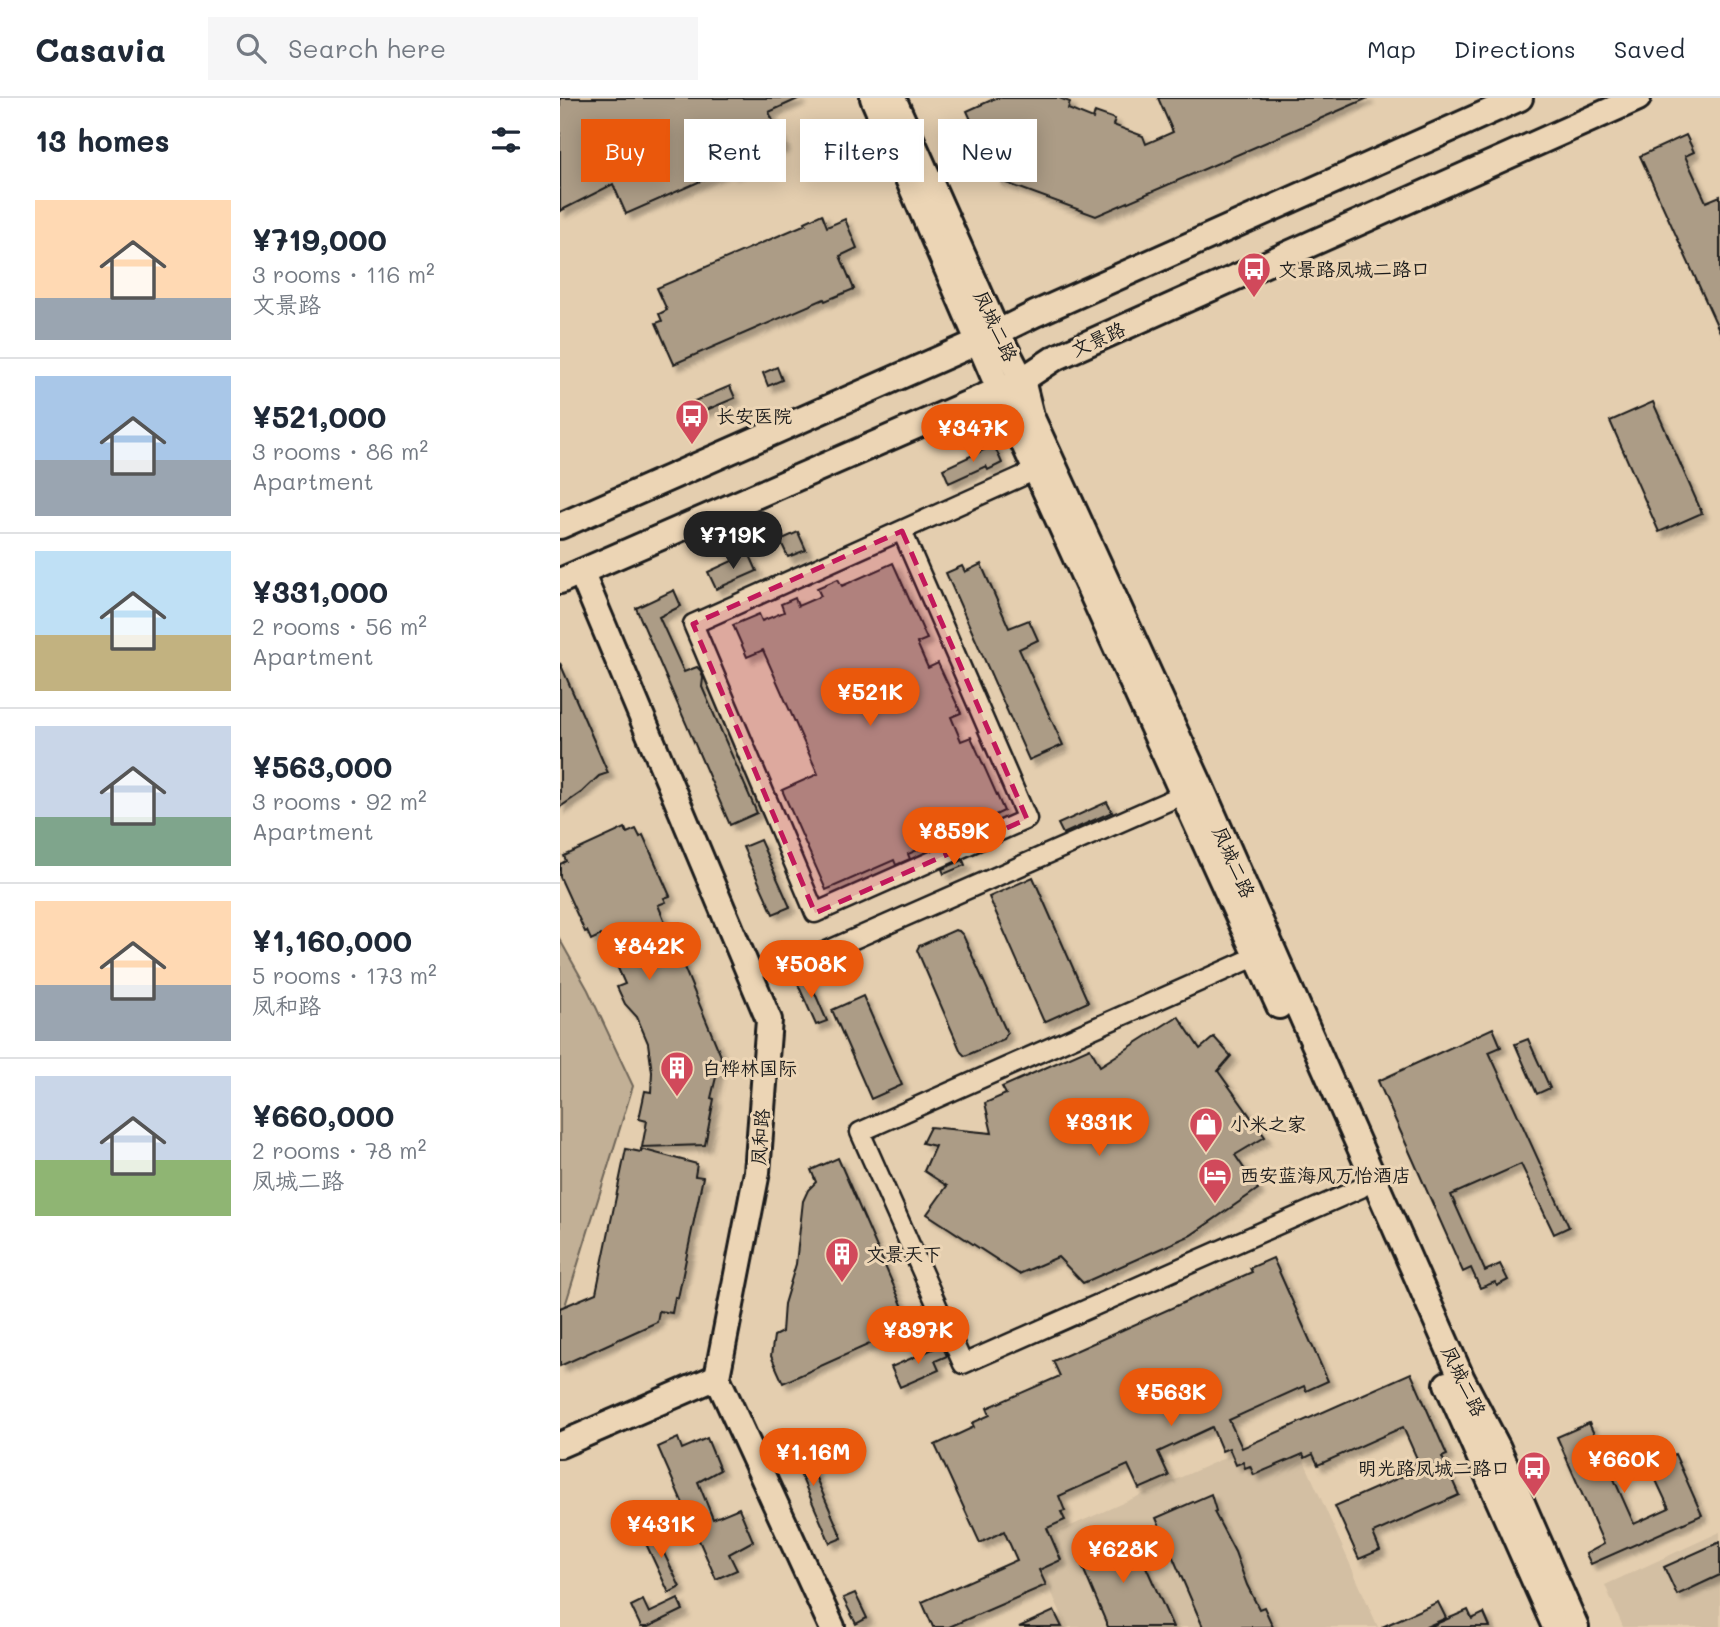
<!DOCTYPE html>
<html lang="en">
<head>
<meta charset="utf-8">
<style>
	:root { --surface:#fff; --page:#f6f6f7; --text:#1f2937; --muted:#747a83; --line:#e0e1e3; --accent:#ea580c }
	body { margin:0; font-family:Mali,"LXGW WenKai TC",sans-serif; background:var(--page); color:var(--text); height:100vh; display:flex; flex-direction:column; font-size:26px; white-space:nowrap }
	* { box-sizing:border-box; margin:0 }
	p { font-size:23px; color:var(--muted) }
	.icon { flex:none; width:38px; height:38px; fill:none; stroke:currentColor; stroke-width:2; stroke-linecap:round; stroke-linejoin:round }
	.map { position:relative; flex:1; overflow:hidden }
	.panel { display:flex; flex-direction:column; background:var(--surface); width:560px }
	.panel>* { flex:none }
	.guide { position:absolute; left:21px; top:21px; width:665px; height:63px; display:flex; gap:14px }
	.price { position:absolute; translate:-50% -60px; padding:0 16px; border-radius:24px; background:var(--accent); color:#fff; font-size:23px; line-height:46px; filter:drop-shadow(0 2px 4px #0008) }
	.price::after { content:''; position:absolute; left:50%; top:42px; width:21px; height:16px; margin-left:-10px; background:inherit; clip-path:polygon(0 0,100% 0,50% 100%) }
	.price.on { background:#222; color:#fff }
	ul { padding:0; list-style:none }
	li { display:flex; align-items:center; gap:21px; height:175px; padding:0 35px }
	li+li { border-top:2px solid var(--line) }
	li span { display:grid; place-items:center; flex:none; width:196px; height:140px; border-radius:0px; color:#555 }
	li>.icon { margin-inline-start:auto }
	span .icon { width:84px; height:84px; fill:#fffc; stroke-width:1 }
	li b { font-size:30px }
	h2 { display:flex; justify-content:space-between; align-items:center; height:84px; padding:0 35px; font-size:30px }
	.chip { padding:0 24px; border-radius:0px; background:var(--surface); box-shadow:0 4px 18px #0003; font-size:24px; line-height:63px }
	.chip.on { background:var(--accent); color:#fff }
	header { display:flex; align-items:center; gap:42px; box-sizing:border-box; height:98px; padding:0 35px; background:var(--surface); border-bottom:2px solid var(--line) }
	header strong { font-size:33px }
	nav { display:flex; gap:38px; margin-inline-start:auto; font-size:24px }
	.search { width:490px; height:63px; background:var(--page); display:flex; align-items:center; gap:18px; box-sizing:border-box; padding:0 24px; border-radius:0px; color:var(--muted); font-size:26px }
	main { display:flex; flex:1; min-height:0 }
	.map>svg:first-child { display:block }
	.built { fill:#d3bfa3 }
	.green { fill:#c2b096; stroke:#6f6659; stroke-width:2 }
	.building { fill:#ac9c86; stroke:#1c1c1c; stroke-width:2; filter:url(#shadow) }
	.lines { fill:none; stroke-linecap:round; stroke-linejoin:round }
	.street-casing { stroke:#1c1c1c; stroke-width:23 }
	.secondary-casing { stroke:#1c1c1c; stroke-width:30 }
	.street { stroke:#ecd5b5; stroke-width:18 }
	.secondary { stroke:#ecd5b5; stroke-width:24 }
	.marked { fill:#c2185b; fill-opacity:0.2; stroke:#c2185b; stroke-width:5; stroke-dasharray:14 9; stroke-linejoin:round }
	.labels { text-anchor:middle; stroke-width:6; stroke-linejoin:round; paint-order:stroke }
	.poi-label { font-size:19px; fill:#1c1c1c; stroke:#ecd5b5; text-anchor:start }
	.street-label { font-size:19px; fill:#1c1c1c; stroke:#ecd5b5 }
</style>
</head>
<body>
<header>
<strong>Casavia</strong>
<div class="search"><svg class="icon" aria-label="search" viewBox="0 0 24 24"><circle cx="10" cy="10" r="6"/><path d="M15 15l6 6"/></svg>Search here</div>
<nav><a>Map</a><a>Directions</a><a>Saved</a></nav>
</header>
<main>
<section class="panel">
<h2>13 homes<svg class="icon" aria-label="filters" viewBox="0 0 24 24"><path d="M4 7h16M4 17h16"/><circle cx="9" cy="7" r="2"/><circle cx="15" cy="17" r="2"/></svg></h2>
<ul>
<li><span style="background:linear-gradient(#ffd9b3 70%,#9aa5b1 0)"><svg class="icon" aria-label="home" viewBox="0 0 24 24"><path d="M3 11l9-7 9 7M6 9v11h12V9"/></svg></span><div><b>¥719,000</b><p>3 rooms · 116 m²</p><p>文景路</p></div></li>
<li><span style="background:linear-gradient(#a9c7e8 60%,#9aa5b1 0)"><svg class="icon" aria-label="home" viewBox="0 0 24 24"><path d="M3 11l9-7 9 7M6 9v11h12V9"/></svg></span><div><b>¥521,000</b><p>3 rooms · 86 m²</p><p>Apartment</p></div></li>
<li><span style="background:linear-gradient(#bfe0f5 60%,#c2b280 0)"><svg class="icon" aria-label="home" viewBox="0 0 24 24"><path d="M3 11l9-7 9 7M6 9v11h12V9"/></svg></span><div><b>¥331,000</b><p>2 rooms · 56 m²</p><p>Apartment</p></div></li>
<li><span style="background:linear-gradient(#c9d6e8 65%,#7fa58c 0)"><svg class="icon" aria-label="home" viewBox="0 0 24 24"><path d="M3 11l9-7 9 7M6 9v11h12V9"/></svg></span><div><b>¥563,000</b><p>3 rooms · 92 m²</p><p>Apartment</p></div></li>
<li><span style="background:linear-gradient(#ffd9b3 60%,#9aa5b1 0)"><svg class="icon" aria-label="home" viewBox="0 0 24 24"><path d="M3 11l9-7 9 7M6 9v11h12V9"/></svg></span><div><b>¥1,160,000</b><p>5 rooms · 173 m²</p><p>凤和路</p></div></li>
<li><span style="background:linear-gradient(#c9d6e8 60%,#8fb573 0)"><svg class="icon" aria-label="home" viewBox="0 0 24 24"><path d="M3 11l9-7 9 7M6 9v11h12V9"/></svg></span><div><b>¥660,000</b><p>2 rooms · 78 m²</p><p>凤城二路</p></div></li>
</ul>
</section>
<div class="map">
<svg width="1160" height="1529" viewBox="0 0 1160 1529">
	<defs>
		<filter id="shadow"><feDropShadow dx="5.5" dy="5.5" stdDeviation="2" flood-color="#0004"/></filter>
	</defs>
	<rect width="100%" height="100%" fill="#e4ceaf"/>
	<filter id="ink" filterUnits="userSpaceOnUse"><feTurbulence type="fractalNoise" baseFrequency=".0143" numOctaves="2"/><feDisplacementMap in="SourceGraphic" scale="14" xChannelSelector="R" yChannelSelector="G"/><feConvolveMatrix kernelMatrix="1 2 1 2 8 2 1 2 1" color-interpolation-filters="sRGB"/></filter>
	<g filter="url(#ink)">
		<g class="built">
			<path d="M730,1331L818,1529H507L470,1446Z"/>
			<path d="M1160,1434V1529H1063L1045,1487Z"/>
		</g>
		<path class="green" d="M0,842L28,892L73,988L0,1224Z"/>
		<g class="building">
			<path d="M0,0H240L209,14L224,48L181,66L183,70L172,75L170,70L66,116L53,86L0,113Z"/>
			<path d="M436,0H499L510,4L508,11L533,21L535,14L555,21L553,27L583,38L586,46L613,34L598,0H808L536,118L438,82L407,13Z"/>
			<path d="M1126,37L1134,54L1125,58L1146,104L1160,98V234L1080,58Z"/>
			<path d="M262,116L267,129L285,121L297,150L280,158L294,191L265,203L264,201L114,266L96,225L102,223L99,216L107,212L97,190L246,126L245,124Z"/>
			<path d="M217,269L222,282L208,288L203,275Z"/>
			<path d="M170,288L175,300L137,316L132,304Z"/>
			<path d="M1093,304L1142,415L1099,434L1050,323Z"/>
			<path d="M434,347L442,365L428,372L426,368L389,385L383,371Z"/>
			<path d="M238,434L246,452L228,459L220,442Z"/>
			<path d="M189,455L197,473L156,491L148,474Z"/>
			<path d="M333,465L367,541L357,545L368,570L378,565L401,615L391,619L401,643L411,639L444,713L392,737L394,741L373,750L371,746L348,756L350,761L336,767L334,762L266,792L222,692L258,676L203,552L187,559L173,527L199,516L202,523L224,514L221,506L235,500L238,508L261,498L257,490L278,481L282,488Z"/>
			<path d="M421,466L449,530L469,522L478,542L459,551L503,647L469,662L386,475L402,468L405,474Z"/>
			<path d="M114,492L121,508L99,519L124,574L137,569L141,573L143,580L142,589L197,715L170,727L76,510Z"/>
			<path d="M0,565L48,675L39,678L22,694L0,709Z"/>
			<path d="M547,704L552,714L503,736L498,726Z"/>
			<path d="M65,730L67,735L76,731L80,739L83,737L110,798L104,800L106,804L98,807L161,958L151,1000L154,1001L145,1047L82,1049L87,1023L79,1021L85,993L91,994L92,974L88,945L77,919L65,906L57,889L65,886L45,841H43L41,837L31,842L27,833L25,834L0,779V766L6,763L4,758Z"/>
			<path d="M200,742L230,809L213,816L183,749Z"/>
			<path d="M403,762L405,767L384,776L382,771Z"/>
			<path d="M473,779L528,904L484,924L429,799Z"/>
			<path d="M395,832L399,833L403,837L447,935L444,941L405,958L401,954L357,852L359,848Z"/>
			<path d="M247,877L267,923L256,927L236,882Z"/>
			<path d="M303,898L342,987L311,1001L272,912Z"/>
			<path d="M618,918L640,951L654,939L671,958L658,973L705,1039L675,1057L698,1091L631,1137L523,1185L498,1159L459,1176L367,1116L387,1088L364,1073L375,1048L362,1045L370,1029L432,1035L425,1005L446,996L442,989L530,950L540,968Z"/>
			<path d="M933,930L941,949L929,954L1009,1129L994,1136L961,1066L891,1097L925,1173L940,1166L948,1182L937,1188L935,1184L920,1190L911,1170L903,1174L818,983Z"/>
			<path d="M968,941L990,990L977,996L955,946Z"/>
			<path d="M66,1051L81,1054V1051L137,1066L135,1078L143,1079L118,1200L115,1199L112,1215L99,1213L97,1224L0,1268V1210L36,1195Z"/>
			<path d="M278,1060L349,1223L341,1232L223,1285L211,1258L214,1238L222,1234L224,1206L236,1166L243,1103L248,1092L256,1084L251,1072Z"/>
			<path d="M713,1160L768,1283L746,1293L744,1288L669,1322L682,1350L851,1275L887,1357L882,1359L899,1397L813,1435L820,1452L799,1461L775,1408L850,1375L847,1368L858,1363L843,1329L758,1367L753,1356L745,1360L743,1356L694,1377L690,1368L685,1370L683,1364L676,1367L669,1350L662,1353L652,1329L598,1354L609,1378L579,1391L568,1367L499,1398L505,1413L501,1414L505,1422L487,1430L501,1462L479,1472L486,1487L389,1529H373L362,1504L457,1462L444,1433L420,1445L375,1347L414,1329L412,1325L430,1317L427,1310L500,1278L493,1263L692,1174L690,1170Z"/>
			<path d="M382,1247L387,1258L375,1263L379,1272L340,1289L331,1269Z"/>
			<path d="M1029,1325L1074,1426L1109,1410L1094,1378V1369L1097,1364L1115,1356L1142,1417L1031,1466L1026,1456L1044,1446L997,1339Z"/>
			<path d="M237,1336L282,1440L270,1445L225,1341Z"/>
			<path d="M118,1340L122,1351L147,1340L160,1372L138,1384L153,1421L179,1410L193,1443L169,1456L177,1472L156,1481L98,1349Z"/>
			<path d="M651,1396L656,1413L654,1414L675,1454L687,1487L699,1511L704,1509L713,1529H643L596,1420Z"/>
			<path d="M92,1430L120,1489L109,1495L81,1435Z"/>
			<path d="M570,1433L613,1529H548L517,1456Z"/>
			<path d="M1160,1444V1477L1117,1497L1104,1469Z"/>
			<path d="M295,1495L307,1520L296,1526L283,1500Z"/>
			<path d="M118,1501L123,1512L88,1529H81L71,1508L83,1502L89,1515Z"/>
			<path d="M878,1504L886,1520L866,1529H822Z"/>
			<path d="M908,1512L912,1521L924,1515L930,1529H869Z"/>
			<path d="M494,1513L502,1529H459Z"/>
		</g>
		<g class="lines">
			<g class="street-casing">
				<g id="street">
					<path d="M342,433L467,721L255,815L133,526L476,372"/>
					<path d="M697,858L300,1034L403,1266L801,1090"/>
					<path d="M253,859L631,693"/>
				</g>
			</g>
			<g class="secondary-casing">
				<g id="secondary">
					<path d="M313,0L439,291L719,908"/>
					<path d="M333,0L437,234L462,282L471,318L641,689L902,1281L938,1350L1016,1529"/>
					<path d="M0,428L420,243L475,216L960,0"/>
					<path d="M21,474L209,922L197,1074L157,1279L272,1529"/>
					<path d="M0,483L462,282L495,260L1078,0"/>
					<path d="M887,1286L995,1529"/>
					<path d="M0,1347L157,1279"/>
				</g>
			</g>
			<use href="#street" class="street"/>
			<use href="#secondary" class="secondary"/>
		</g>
	</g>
	<path class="marked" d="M342,433L467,721L255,815L133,526Z"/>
	<defs>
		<g id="bus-pin" transform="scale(1.75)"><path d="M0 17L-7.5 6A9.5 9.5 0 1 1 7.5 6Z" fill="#d1495b" stroke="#ecd5b5"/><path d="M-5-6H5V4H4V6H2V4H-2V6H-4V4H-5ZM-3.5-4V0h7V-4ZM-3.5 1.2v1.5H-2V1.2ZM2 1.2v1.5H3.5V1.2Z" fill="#fff"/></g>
		<g id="building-pin" transform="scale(1.75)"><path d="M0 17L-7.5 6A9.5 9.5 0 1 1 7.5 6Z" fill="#d1495b" stroke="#ecd5b5"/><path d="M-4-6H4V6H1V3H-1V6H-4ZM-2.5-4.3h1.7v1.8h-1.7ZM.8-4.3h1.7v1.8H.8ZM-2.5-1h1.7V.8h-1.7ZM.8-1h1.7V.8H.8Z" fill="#fff"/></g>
		<g id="shop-pin" transform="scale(1.75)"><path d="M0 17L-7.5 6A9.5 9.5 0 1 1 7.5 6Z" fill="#d1495b" stroke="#ecd5b5"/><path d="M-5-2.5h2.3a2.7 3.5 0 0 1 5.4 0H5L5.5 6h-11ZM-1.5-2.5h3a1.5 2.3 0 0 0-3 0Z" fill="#fff"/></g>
		<g id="hotel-pin" transform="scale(1.75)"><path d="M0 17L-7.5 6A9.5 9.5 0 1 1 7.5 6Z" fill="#d1495b" stroke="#ecd5b5"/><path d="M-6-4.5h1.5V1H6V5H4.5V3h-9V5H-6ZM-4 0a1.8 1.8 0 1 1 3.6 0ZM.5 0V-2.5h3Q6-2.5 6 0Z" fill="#fff"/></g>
	</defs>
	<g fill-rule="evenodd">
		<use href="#bus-pin" x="694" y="171"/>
		<use href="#bus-pin" x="132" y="318"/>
		<use href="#building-pin" x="117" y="970"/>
		<use href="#shop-pin" x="646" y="1026"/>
		<use href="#hotel-pin" x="655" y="1077"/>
		<use href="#building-pin" x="282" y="1156"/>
		<use href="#bus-pin" x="974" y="1370"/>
	</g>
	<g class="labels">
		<g class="poi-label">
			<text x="718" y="178">文景路凤城二路口</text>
			<text x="156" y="325">长安医院</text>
			<text x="142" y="977">白桦林国际</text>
			<text x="670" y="1033">小米之家</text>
			<text x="680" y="1084">西安蓝海风万怡酒店</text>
			<text x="306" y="1163">文景天下</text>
			<text x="950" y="1377" text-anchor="end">明光路凤城二路口</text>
		</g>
		<g class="street-label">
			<text transform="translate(436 228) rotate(65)" y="7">凤城二路</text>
			<text transform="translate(538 241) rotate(-24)" y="7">文景路</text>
			<text transform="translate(674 764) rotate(66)" y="7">凤城二路</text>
			<text transform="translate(200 1039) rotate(-86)" y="7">凤和路</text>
			<text transform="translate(904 1283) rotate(64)" y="7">凤城二路</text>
		</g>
	</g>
</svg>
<b class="price" style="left:413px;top:366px">¥347K</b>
<b class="price on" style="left:173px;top:473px">¥719K</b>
<b class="price" style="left:310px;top:630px">¥521K</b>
<b class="price" style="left:394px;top:769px">¥859K</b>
<b class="price" style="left:89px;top:884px">¥842K</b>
<b class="price" style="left:251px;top:902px">¥508K</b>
<b class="price" style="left:539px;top:1060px">¥331K</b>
<b class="price" style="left:358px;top:1268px">¥897K</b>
<b class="price" style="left:611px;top:1330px">¥563K</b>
<b class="price" style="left:253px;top:1390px">¥1.16M</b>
<b class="price" style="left:1064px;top:1397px">¥660K</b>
<b class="price" style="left:101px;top:1462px">¥431K</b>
<b class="price" style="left:563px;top:1487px">¥628K</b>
<div class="guide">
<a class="chip on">Buy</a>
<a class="chip">Rent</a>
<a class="chip">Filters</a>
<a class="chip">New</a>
</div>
</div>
</main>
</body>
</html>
